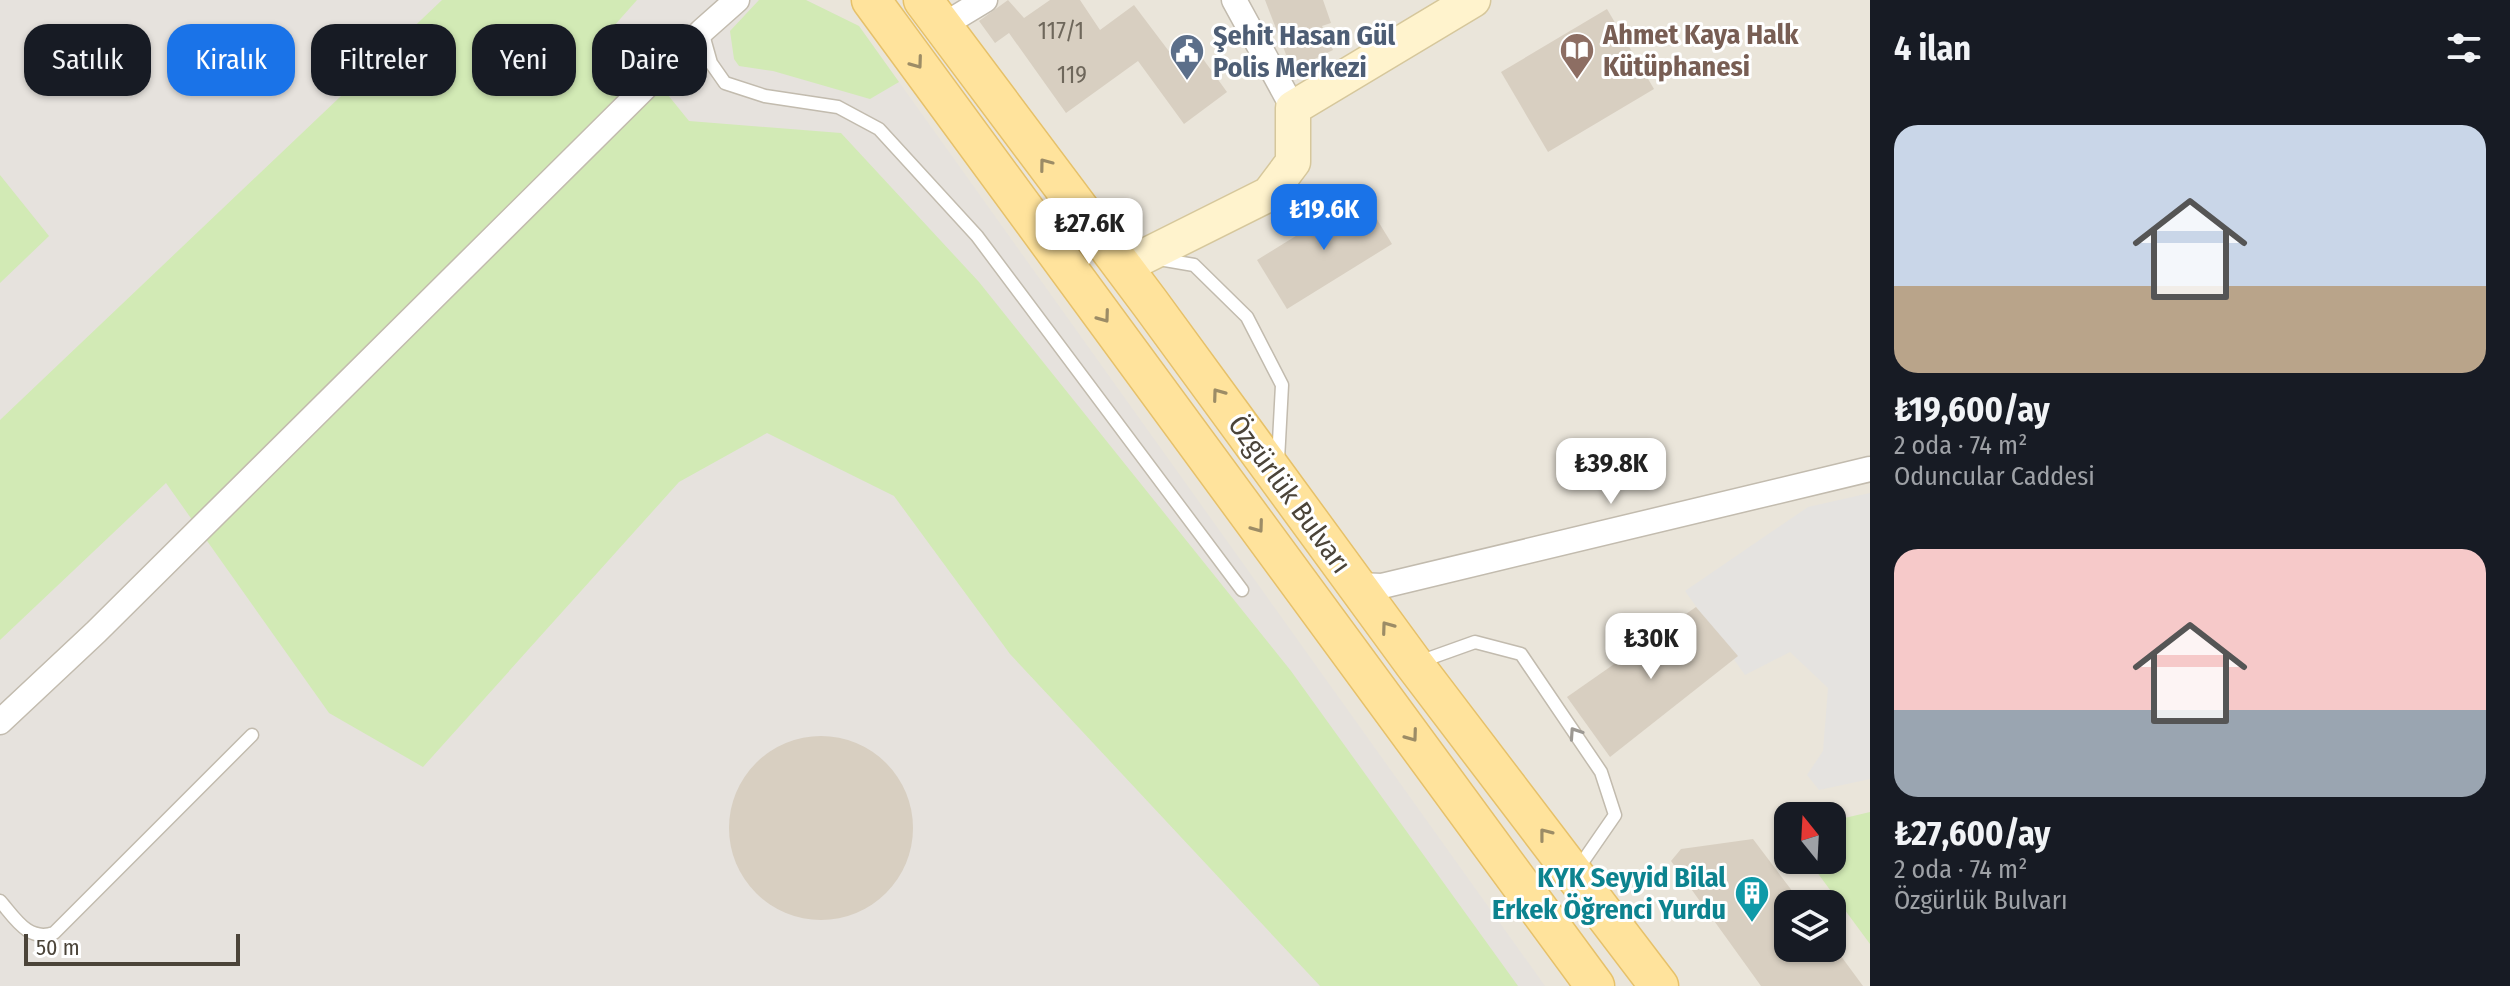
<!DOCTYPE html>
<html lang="tr">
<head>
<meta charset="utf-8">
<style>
	:root { --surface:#171b24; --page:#20242c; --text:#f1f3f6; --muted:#9ea1a6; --accent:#1a73e8 }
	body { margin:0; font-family:"Fira Sans Condensed",sans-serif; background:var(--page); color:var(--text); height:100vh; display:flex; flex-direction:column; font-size:30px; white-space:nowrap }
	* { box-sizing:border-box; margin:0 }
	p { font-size:26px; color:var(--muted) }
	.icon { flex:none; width:44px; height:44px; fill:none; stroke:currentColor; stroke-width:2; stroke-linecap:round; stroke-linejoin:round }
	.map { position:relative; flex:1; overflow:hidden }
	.side { display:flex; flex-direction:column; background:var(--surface); width:640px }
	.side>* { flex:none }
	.guide { position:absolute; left:24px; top:24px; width:760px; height:72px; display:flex; gap:16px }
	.needle { width:52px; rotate:342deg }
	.tools { position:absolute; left:1774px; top:802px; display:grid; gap:16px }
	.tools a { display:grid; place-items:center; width:72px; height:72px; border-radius:16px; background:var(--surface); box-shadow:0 2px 6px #0004; font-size:40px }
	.scale { position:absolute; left:24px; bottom:20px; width:216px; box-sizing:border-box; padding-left:8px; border:4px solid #4b4439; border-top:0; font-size:22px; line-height:28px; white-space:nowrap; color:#4b4439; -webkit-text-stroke:6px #fff; paint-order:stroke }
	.price { position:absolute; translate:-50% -68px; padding:0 18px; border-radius:16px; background:#fff; color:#222; font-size:26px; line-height:52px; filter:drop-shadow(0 2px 4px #0008) }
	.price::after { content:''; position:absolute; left:50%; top:48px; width:24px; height:18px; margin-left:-12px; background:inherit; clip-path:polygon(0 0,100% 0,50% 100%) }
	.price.current { background:var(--accent); color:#fff }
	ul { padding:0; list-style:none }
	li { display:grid; align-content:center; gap:16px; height:424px; padding:0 24px }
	li span { display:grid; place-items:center; height:248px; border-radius:24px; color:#555 }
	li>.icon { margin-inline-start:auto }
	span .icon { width:144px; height:144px; fill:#fffc; stroke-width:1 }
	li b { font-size:34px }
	h2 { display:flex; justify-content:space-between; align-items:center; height:96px; padding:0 24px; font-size:34px }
	.chip { padding:0 28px; border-radius:24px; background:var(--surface); box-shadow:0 2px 6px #0004; font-size:28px; line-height:72px }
	.chip.current { background:var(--accent); color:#fff }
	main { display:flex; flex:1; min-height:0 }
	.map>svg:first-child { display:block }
	.residential { fill:#eae5da; fill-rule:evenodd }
	.industrial { fill:#e6e2dd }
	.green { fill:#d2eab5 }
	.parking { fill:#e5e3e0 }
	.building { fill:#d8cfc1 }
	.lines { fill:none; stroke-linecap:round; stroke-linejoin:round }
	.lane-casing { stroke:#c2bbae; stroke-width:15 }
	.street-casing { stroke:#c2bbae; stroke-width:27 }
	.secondary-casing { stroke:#d6c79b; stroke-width:37 }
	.primary-casing { stroke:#e6c16a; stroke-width:41 }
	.lane { stroke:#fff; stroke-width:12 }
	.street { stroke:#fff; stroke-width:24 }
	.secondary { stroke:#fff3cd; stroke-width:34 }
	.primary { stroke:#ffe39c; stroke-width:38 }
	.oneway { stroke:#9c8c66 }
	.oneway2 { stroke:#9c9892 }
	.labels { text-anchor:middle; stroke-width:6; stroke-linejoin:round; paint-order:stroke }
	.number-label { font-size:24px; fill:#6e675b }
	.education-label { font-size:28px; font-weight:bold; fill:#785e54; stroke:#fff; text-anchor:start }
	.service-label { font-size:28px; font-weight:bold; fill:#4e5e75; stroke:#fff; text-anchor:start }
	.street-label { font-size:28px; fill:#4b4439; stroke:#fff }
	.culture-label { font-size:28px; font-weight:bold; fill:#0d838f; stroke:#fff; text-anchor:end }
</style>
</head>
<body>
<main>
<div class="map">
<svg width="1870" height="986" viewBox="0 0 1870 986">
	<rect width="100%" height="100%" fill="#f6f3ec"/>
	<path class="residential" d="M0,0H1870V986H0ZM1788,816H1832V860H1788ZM1788,904H1832V948H1788Z"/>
	<path class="industrial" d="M0,0H806L859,26L1545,986H0Z"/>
	<g class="green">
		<path d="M442,0H637L613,27L689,121L841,133L979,282L1291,671L1518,986H1320L1010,654L894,496L767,433L679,482L423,767L329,713L166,483L0,640V420Z"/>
		<path d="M759,0H806L859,26L899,82L870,99L773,71L739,66L734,59L730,31Z"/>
		<path d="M0,175L49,236L0,283Z"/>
		<path d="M1870,812V944L1808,860H1832V821Z"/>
	</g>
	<path class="parking" d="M1870,493V779L1819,790L1807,775L1823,751L1828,688L1790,652L1745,675L1685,591L1808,507Z"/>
	<g class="building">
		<path d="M1008,0L1024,18L1050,0H1080L1100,30L1134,5L1171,54L1190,41L1227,92L1184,124L1138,61L1066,113L1009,33L995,43L979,21Z"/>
		<path d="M1265,0H1323L1331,23L1322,26L1333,50L1292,70Z"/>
		<path d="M1607,9L1654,89L1548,152L1501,72Z"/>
		<path d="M1362,195L1392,244L1287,309L1257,260Z"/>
		<path d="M1696,607L1738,656L1610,757L1567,697Z"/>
		<circle cx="821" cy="828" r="92"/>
		<path d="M1753,839L1802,904H1788V948H1835L1863,986H1761L1671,861L1681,849Z"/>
	</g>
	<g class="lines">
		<g class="lane-casing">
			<g id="lane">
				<path d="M702,31L711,63L725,83L765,96L838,107L879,129L977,236L1242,590"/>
				<path d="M1159,259L1194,265L1247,317L1282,385L1278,460"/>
				<path d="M1419,662L1475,642L1521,654L1601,772L1615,815L1577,870"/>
				<path d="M0,901C15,918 28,942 54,933L252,735"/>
			</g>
		</g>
		<g class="street-casing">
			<g id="street">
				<path d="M1234,0L1293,108"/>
				<path d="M942,26L985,0"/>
				<path d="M1357,585L1382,586L1870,469"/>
				<path d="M0,722L96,632L702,31L737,0"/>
			</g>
		</g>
		<g class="secondary-casing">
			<path id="secondary" d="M1123,267L1269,194L1293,162V108L1473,0"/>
		</g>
		<g class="primary-casing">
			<g id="primary">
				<path d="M871,0L1595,986"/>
				<path d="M923,0L1150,303L1414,664L1659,986"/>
			</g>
		</g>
		<use href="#lane" class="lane"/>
		<use href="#street" class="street"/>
		<use href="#secondary" class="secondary"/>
		<use href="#primary" class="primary"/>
	</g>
	<defs><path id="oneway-chevron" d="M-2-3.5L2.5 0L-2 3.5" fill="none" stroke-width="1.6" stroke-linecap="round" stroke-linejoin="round" transform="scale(2)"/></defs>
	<g class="oneway">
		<use href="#oneway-chevron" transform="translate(917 63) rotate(54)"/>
		<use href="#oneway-chevron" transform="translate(1045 164) rotate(-127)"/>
		<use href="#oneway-chevron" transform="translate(1104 317) rotate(54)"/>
		<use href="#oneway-chevron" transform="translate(1218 394) rotate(-126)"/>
		<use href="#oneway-chevron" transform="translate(1258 527) rotate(54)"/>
		<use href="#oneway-chevron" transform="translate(1387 627) rotate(-126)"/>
		<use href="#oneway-chevron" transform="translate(1412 736) rotate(54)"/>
		<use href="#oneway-chevron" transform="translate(1545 834) rotate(-128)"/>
	</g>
	<use class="oneway2" href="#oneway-chevron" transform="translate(1575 733) rotate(-124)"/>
	<defs>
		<g id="library-pin" transform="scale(1.8)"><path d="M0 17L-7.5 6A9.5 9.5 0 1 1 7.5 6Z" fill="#8d6e63" stroke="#fff"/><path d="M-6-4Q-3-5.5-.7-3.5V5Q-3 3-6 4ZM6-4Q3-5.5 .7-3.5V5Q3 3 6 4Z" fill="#fff"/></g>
		<g id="civic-pin" transform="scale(1.8)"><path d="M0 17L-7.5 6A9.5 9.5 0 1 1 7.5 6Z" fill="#5c6f8a" stroke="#fff"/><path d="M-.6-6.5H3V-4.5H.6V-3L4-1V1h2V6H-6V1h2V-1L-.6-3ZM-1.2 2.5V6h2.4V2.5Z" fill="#fff"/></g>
		<g id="building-pin" transform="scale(1.8)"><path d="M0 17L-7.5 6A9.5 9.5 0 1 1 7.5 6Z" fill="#0f9aa8" stroke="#fff"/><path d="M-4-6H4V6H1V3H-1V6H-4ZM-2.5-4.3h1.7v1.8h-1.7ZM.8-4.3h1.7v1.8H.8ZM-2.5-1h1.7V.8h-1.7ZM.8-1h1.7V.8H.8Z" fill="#fff"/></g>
	</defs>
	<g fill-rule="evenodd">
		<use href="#library-pin" x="1577" y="50"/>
		<use href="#civic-pin" x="1187" y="51"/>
		<use href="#building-pin" x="1752" y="893"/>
	</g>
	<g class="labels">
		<g class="number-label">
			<text x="1061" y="39">117/1</text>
			<text x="1072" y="83">119</text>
		</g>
		<g class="education-label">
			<text x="1603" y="44">Ahmet Kaya Halk<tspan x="1603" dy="32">Kütüphanesi</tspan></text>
		</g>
		<g class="service-label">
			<text x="1213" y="45">Şehit Hasan Gül<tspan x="1213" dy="32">Polis Merkezi</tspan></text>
		</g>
		<g class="street-label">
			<text transform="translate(1290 494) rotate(54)" y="10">Özgürlük Bulvarı</text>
		</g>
		<g class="culture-label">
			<text x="1726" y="887">KYK Seyyid Bilal<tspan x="1726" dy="32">Erkek Öğrenci Yurdu</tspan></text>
		</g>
	</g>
</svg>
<div class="tools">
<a><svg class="needle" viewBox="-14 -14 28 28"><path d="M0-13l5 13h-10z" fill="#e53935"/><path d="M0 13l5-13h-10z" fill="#9ea1a6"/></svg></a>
<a><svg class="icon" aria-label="layers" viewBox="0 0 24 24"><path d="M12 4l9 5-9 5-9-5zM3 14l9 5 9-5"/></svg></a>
</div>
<div class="scale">50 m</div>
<b class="price current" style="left:1324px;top:252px">₺19.6K</b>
<b class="price" style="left:1089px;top:266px">₺27.6K</b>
<b class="price" style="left:1611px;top:506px">₺39.8K</b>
<b class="price" style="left:1651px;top:681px">₺30K</b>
<div class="guide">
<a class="chip">Satılık</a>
<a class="chip current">Kiralık</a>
<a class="chip">Filtreler</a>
<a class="chip">Yeni</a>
<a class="chip">Daire</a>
</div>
</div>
<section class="side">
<h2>4 ilan<svg class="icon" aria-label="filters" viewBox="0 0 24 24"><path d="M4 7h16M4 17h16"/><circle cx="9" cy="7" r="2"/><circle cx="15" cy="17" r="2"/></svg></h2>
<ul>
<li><span style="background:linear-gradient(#c9d6e8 65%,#b9a48a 0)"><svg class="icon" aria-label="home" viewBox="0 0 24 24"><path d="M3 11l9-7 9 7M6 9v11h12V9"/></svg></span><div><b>₺19,600/ay</b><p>2 oda · 74 m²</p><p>Oduncular Caddesi</p></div></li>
<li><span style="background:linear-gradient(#f6c9c9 65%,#9aa5b1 0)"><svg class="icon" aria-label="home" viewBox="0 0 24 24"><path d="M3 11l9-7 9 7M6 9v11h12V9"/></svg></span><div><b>₺27,600/ay</b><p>2 oda · 74 m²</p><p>Özgürlük Bulvarı</p></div></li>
</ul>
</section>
</main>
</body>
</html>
